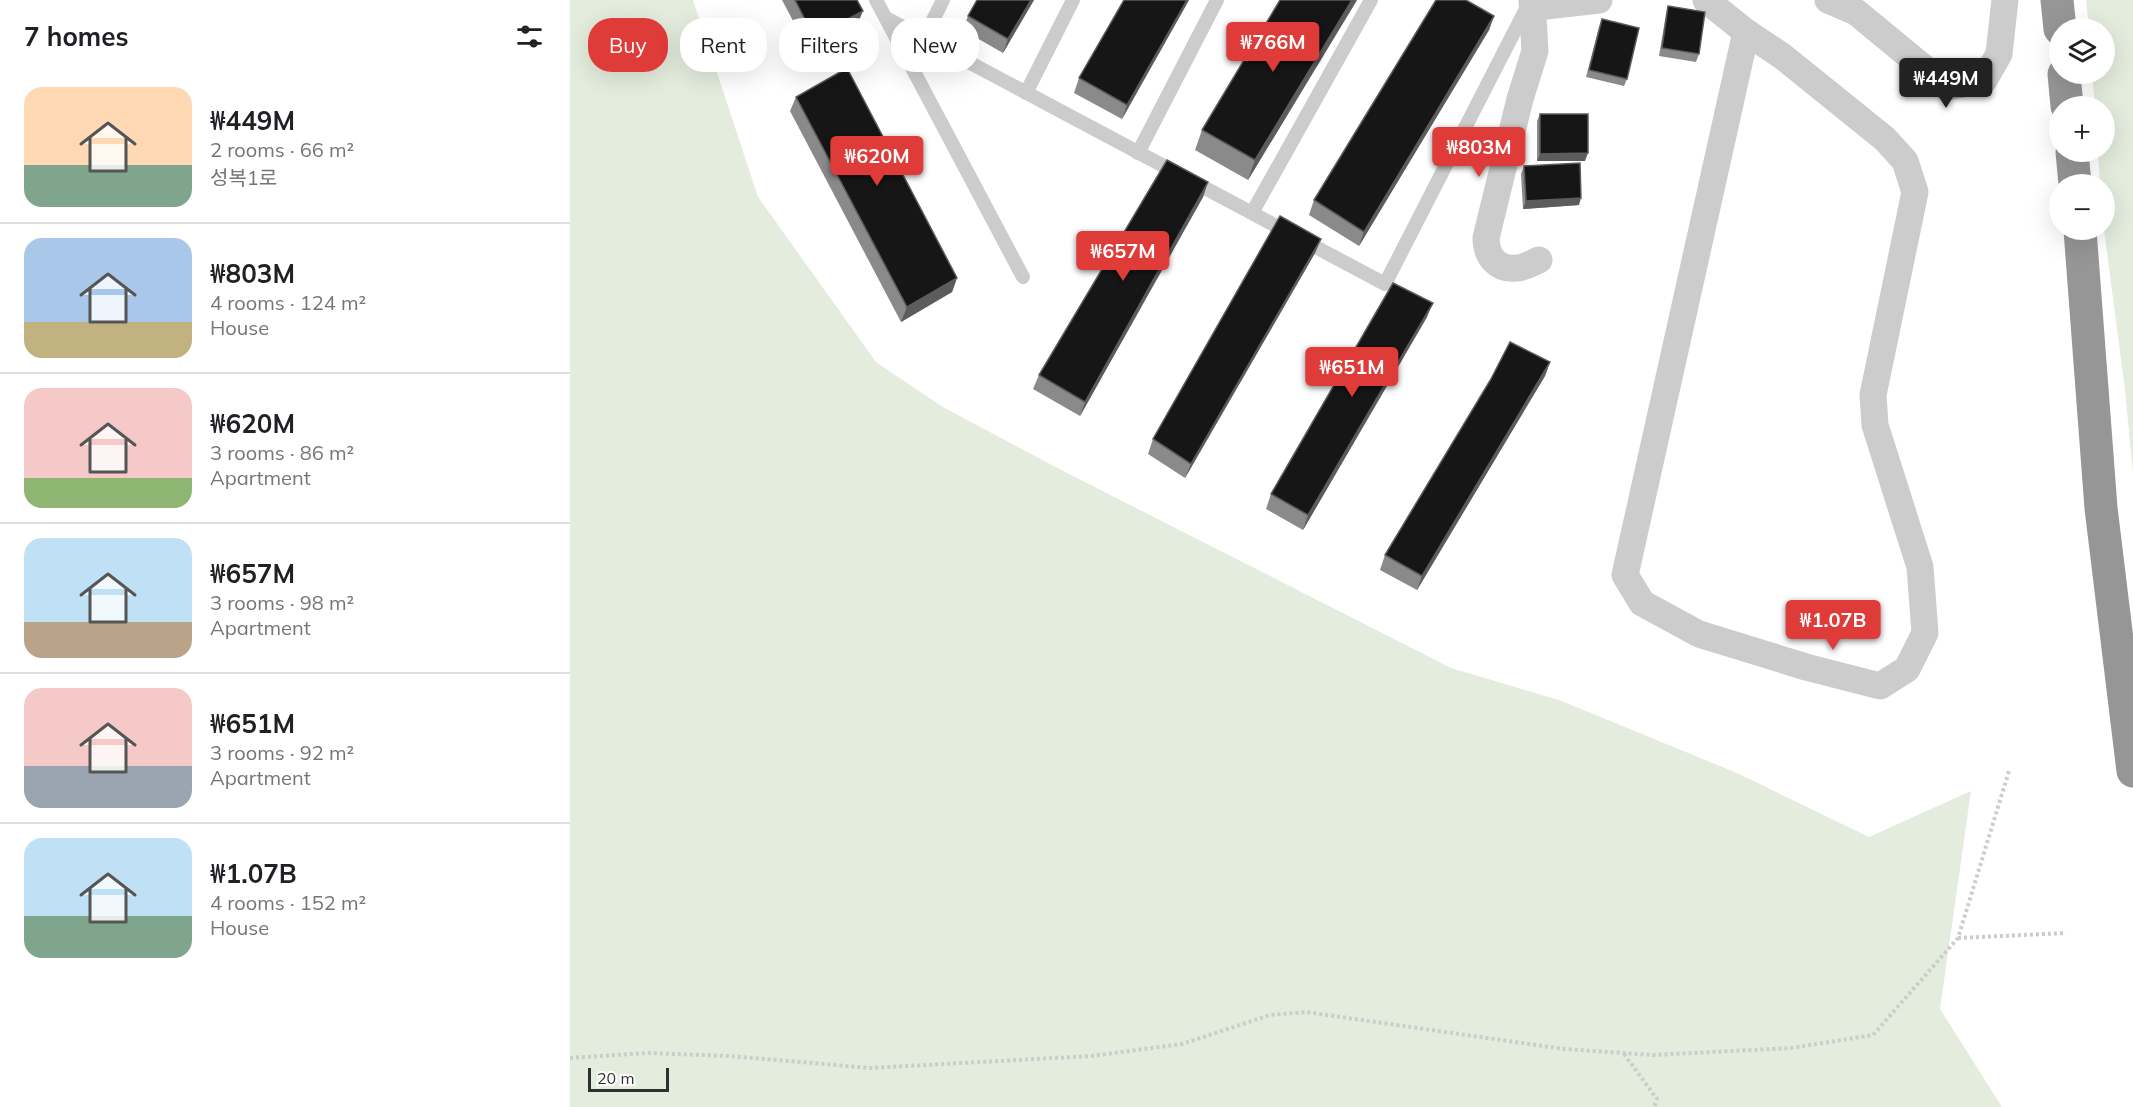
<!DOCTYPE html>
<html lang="en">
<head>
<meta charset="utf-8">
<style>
	:root { --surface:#fff; --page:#f6f6f6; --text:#202124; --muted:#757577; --line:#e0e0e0; --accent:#de3b39 }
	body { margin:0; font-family:Mulish,"Noto Sans KR",sans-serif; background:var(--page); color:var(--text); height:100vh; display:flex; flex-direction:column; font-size:22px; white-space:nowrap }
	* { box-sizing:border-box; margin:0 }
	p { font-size:20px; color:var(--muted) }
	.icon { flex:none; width:33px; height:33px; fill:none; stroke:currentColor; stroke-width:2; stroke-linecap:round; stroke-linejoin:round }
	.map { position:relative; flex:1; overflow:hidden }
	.sheet { display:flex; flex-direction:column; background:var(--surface); width:570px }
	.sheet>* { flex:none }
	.guide { position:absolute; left:18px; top:18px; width:570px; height:54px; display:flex; gap:12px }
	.buttons { position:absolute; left:1479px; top:18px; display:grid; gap:12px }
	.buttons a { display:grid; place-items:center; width:66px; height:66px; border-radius:50%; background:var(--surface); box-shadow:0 6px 24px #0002; font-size:30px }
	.scale { position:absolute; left:18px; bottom:15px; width:81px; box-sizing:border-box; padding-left:6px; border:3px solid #2f2f2f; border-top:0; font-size:16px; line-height:21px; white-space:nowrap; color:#2f2f2f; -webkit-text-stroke:4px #fff; paint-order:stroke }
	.price { position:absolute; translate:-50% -51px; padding:0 14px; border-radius:6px; background:var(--accent); color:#fff; font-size:20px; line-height:39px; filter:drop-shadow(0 2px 3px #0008) }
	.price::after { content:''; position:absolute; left:50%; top:36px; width:18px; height:14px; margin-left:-9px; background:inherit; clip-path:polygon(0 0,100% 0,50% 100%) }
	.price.on { background:#222; color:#fff }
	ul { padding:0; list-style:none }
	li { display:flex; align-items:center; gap:18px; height:150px; padding:0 24px }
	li+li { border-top:2px solid var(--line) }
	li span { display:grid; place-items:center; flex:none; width:168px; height:120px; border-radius:18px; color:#555 }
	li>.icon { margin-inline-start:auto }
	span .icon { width:72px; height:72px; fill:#fffc; stroke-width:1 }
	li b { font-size:26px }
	h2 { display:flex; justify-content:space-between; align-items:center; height:72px; padding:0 24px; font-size:26px }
	.chip { padding:0 21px; border-radius:24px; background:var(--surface); box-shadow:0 6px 24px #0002; font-size:21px; line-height:54px }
	.chip.on { background:var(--accent); color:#fff }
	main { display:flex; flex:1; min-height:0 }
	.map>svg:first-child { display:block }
	.green { fill:#e4ecdd }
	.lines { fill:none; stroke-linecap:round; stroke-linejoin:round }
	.path { stroke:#ccc; stroke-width:4; stroke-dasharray:3 3; stroke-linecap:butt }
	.service { stroke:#ccc; stroke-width:14 }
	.minor { stroke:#ccc; stroke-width:27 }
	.motorway { stroke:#969696; stroke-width:33 }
	.wall { fill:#8a8a8a }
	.shaded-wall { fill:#5c5c5c }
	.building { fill:#161616; stroke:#5c5c5c; stroke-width:1.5 }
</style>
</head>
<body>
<main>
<section class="sheet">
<h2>7 homes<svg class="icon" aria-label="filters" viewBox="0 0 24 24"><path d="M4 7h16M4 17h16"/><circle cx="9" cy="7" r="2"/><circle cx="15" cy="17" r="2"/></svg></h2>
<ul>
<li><span style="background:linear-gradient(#ffd9b3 65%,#7fa58c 0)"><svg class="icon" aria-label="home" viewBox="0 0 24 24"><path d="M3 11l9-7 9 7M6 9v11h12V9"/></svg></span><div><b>₩449M</b><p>2 rooms · 66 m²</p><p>성복1로</p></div></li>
<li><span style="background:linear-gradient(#a9c7e8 70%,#c2b280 0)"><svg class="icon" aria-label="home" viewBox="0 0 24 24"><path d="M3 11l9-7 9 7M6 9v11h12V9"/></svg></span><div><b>₩803M</b><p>4 rooms · 124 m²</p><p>House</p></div></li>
<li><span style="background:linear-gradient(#f6c9c9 75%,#8fb573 0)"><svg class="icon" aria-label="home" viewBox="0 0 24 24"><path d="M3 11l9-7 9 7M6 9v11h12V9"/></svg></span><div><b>₩620M</b><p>3 rooms · 86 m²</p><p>Apartment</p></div></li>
<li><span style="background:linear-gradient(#bfe0f5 70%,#b9a48a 0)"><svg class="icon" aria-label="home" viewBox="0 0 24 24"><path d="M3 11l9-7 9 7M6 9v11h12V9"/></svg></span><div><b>₩657M</b><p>3 rooms · 98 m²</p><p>Apartment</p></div></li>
<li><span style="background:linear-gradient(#f6c9c9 65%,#9aa5b1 0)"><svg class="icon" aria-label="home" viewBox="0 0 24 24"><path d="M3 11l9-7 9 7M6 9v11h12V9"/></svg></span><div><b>₩651M</b><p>3 rooms · 92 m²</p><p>Apartment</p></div></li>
<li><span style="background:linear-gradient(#bfe0f5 65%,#7fa58c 0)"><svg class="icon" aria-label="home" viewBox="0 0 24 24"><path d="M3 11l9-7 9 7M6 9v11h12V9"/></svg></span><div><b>₩1.07B</b><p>4 rooms · 152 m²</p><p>House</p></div></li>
</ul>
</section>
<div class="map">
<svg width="1563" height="1107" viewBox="0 0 1563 1107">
	<rect width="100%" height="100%" fill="#fff"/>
	<g class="green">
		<path d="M0,0H123L188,197L306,362L371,406L497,473L881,668L989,700L1167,773L1299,837L1401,791L1370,1009L1432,1107H0Z"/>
		<path d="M1516,0H1563V473L1555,390L1534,230V184H1530L1528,152H1534V106H1525L1522,74H1534V28H1519Z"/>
	</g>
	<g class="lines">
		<g class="path">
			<path d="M1388,938L1496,933"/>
			<path d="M1054,1054L1087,1099L1084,1107"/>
			<path d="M0,1058L77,1053L160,1056L300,1068L521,1056L612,1044L700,1015L736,1012L994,1049L1083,1055L1221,1048L1303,1035L1388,938L1439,771"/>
		</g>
		<g class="service">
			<path d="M306,0L453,277"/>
			<path d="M316,18L815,284L958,5"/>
			<path d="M354,38L373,0"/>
			<path d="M456,93L503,0"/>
			<path d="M568,153L647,0"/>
			<path d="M682,213L801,0"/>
		</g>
		<g class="minor">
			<path d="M962,0L965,51L950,99L916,238C916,256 927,270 946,268C954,268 962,263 969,260"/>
			<path d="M966,0L976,6L1029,0"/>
			<path d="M1136,0L1176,32L1212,56L1315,139L1335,161L1345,192L1303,395L1305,425L1350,567L1355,633L1337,669L1310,686L1236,667L1129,634L1072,603L1055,575L1176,32"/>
			<path d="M1258,0L1286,12L1377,87L1414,80L1429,54L1435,0"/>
		</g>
		<g class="motorway">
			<path d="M1487,0L1490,29"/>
			<path d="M1494,74L1497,106"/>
			<path d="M1502,152L1505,184"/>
			<path d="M1510,230L1531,508L1563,771"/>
		</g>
	</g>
	<g class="wall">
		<path d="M212,0H287V25L239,51Z"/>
		<path d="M464,0L433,53L393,30L398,16Z"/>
		<path d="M619,0L552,119L504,93L509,78Z"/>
		<path d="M787,0L678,180L625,150L632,130Z"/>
		<path d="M1098,6L1129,54L1126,62L1089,56L1096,14Z"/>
		<path d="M924,16L919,30L789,246L739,215L744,200Z"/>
		<path d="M1032,19L1057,79L1054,86L1016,77L1029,27Z"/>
		<path d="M226,97L387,278L382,292L331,322L220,111Z"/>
		<path d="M970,114L1015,161H967V121Z"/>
		<path d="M954,166L1009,205L953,209L951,174Z"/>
		<path d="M638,182L633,197L510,416L463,389L469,375Z"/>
		<path d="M751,239L745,253L615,478L578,454L583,439Z"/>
		<path d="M857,317L733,530L696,509L701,494Z"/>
		<path d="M980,362L975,376L847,590L810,570L815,555Z"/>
	</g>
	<g class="shaded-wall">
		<path d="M461,0H464L433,53L438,39Z"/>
		<path d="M617,0H619L552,119L557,105Z"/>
		<path d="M782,0H787L678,180L685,160Z"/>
		<path d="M293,11L287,25L239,51L244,37Z"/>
		<path d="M924,16L919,30L789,246L794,232Z"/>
		<path d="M1018,153L1015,161H967L970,154Z"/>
		<path d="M638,182L633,197L510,416L515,402Z"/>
		<path d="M1011,198L1009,205L953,209L956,201Z"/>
		<path d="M751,239L745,253L615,478L621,464Z"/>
		<path d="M387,278L382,292L331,322L337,307Z"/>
		<path d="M863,303L857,317L733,530L738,515Z"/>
		<path d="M980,362L975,376L847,590L852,576Z"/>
	</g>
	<g class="building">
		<path d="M225,0H287L293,11L244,37Z"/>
		<path d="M407,0H461L438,39L398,16Z"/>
		<path d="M554,0H617L557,105L509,78Z"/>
		<path d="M710,0H782L685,160L632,130Z"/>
		<path d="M866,0H896L924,16L794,232L744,200Z"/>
		<path d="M1098,6L1135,12L1129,54L1092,48Z"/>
		<path d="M1032,19L1069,28L1057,79L1019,70Z"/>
		<path d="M277,68L387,278L337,307L226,97Z"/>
		<path d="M970,114H1018V153L970,154Z"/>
		<path d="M597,160L638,182L515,402L469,375Z"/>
		<path d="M1010,163L1011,198L956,201L954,166Z"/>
		<path d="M710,216L751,239L621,464L583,439Z"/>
		<path d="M823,283L863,303L738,515L701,494Z"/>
		<path d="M940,342L980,362L852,576L815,555L921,379Z"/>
	</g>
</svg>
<div class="buttons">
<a><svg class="icon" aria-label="layers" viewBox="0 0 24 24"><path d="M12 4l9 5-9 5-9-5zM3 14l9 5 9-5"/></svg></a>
<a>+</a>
<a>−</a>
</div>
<div class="scale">20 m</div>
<b class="price" style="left:703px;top:73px">₩766M</b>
<b class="price on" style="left:1376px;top:109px">₩449M</b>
<b class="price" style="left:909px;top:178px">₩803M</b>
<b class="price" style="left:307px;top:187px">₩620M</b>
<b class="price" style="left:553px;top:282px">₩657M</b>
<b class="price" style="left:782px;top:398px">₩651M</b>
<b class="price" style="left:1263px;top:651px">₩1.07B</b>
<div class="guide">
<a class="chip on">Buy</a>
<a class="chip">Rent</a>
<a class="chip">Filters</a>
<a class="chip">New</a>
</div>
</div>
</main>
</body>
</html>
